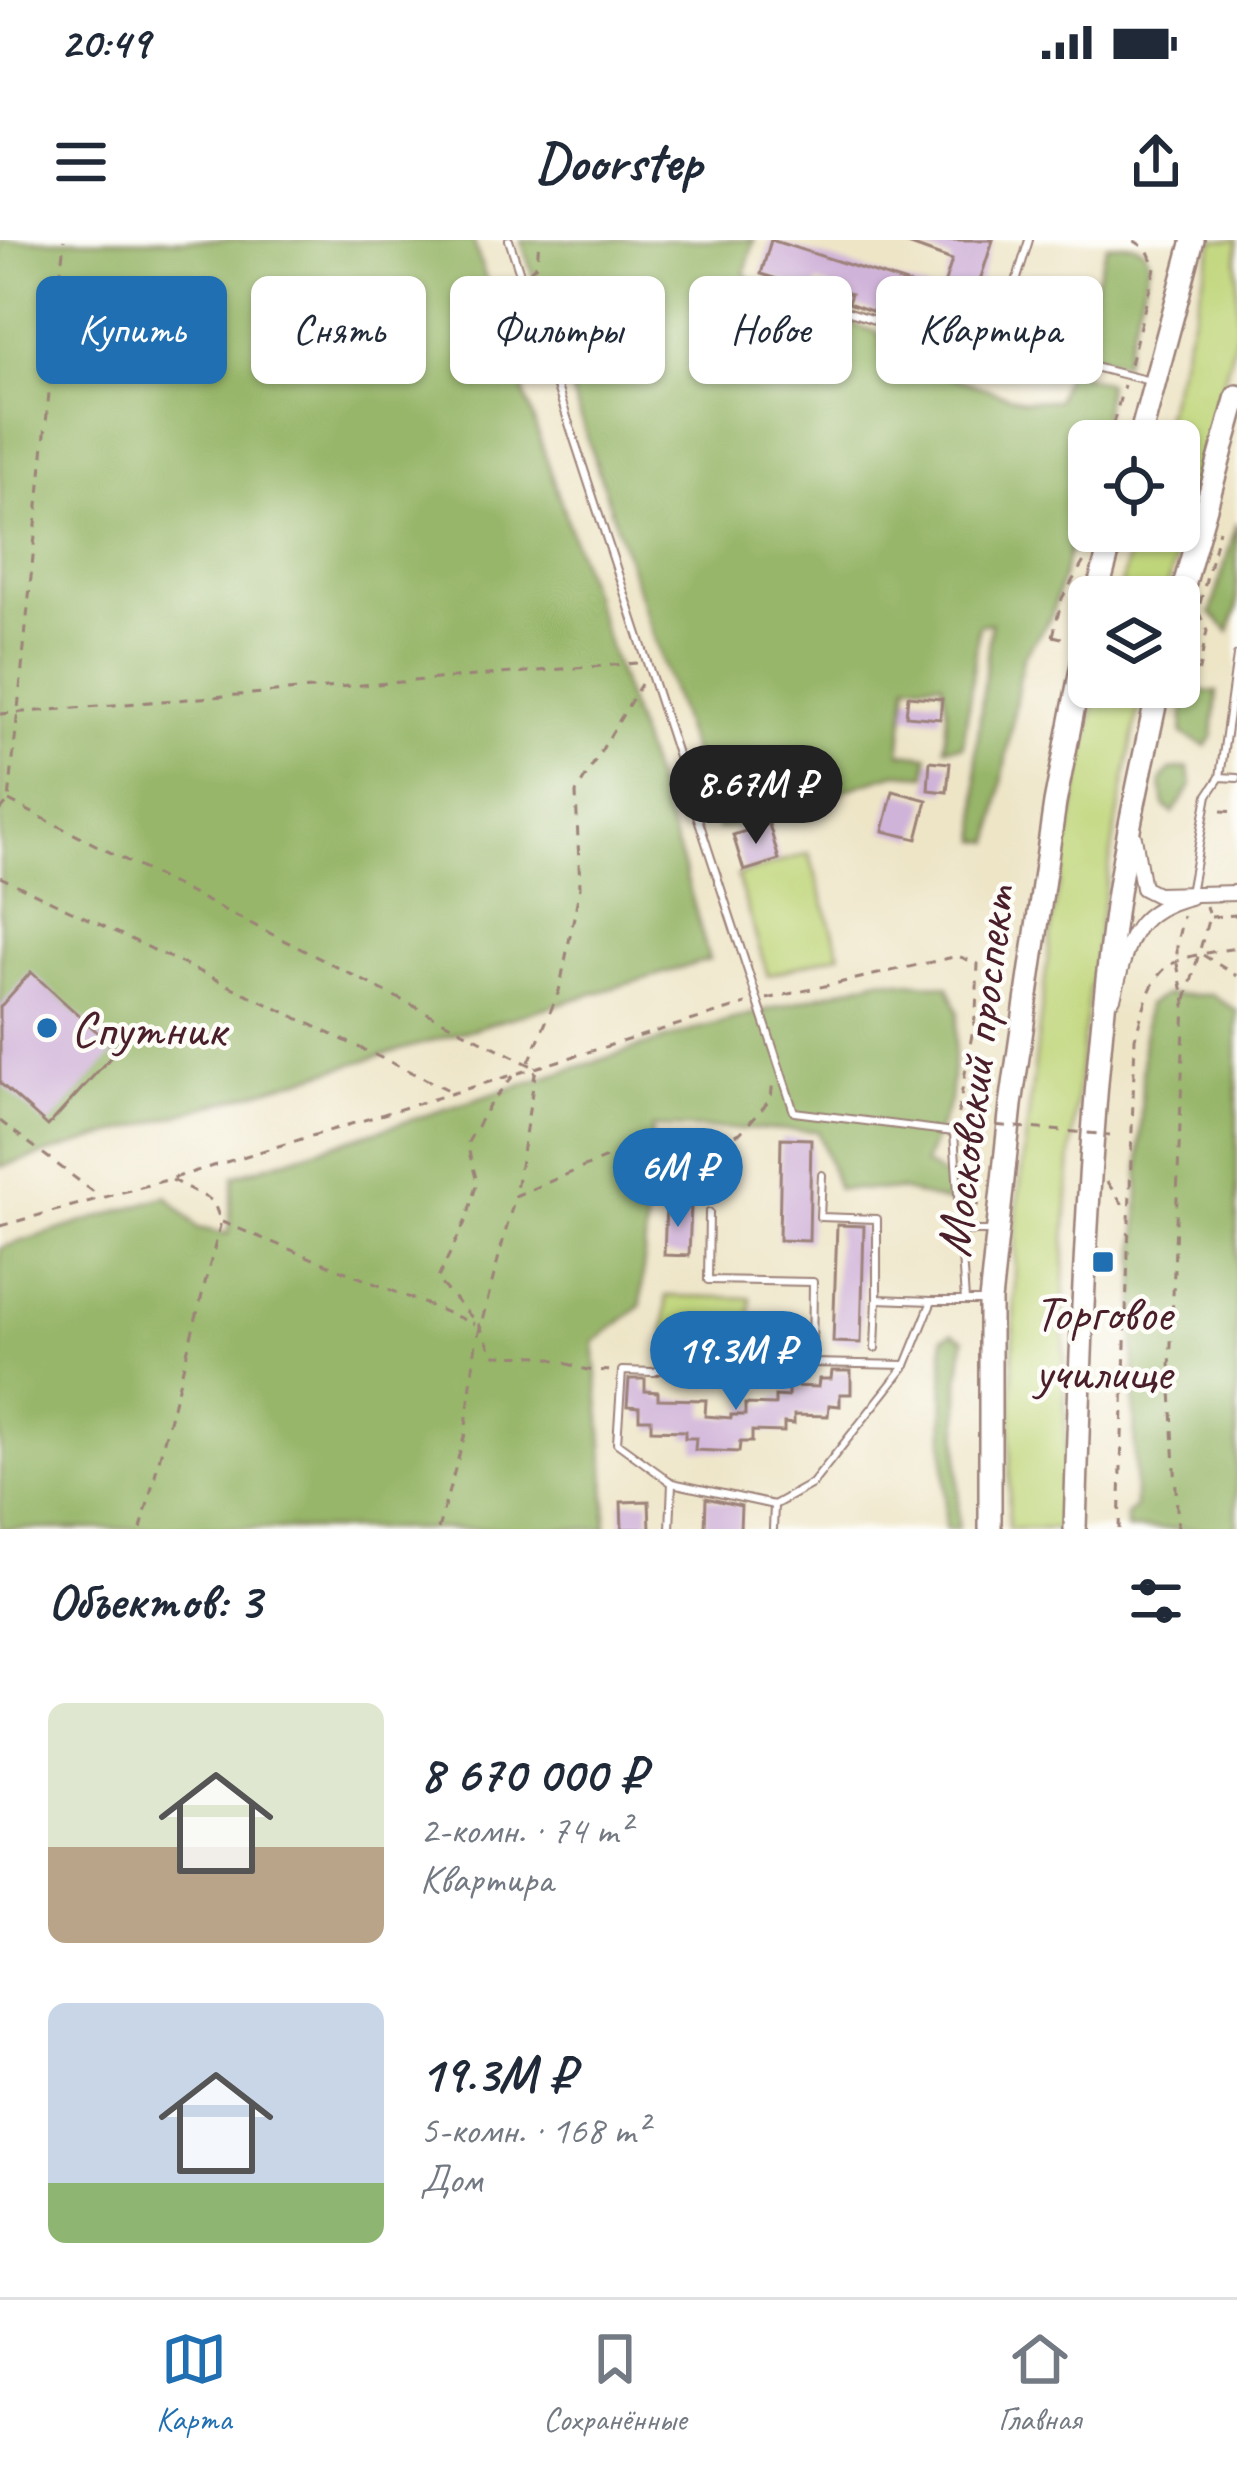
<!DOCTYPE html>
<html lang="ru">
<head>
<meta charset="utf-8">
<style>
	:root { --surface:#fff; --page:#f6f6f7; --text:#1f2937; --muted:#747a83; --line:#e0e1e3; --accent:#1f6fb2 }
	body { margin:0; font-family:Caveat,sans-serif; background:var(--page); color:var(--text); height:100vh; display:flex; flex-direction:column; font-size:45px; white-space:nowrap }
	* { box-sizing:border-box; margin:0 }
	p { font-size:39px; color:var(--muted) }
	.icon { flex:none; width:66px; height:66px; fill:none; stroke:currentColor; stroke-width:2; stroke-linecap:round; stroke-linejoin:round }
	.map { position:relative; height:1289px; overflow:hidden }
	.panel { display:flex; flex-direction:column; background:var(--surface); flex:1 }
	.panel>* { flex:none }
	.banner { position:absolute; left:36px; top:36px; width:1167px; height:108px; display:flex; gap:24px }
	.controls { position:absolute; left:1068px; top:180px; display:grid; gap:24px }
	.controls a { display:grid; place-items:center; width:132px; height:132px; border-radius:18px; background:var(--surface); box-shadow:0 3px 9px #0004; font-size:60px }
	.price { position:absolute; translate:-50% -102px; padding:0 27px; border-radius:42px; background:var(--accent); color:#fff; font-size:39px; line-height:78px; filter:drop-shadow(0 3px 6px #0008) }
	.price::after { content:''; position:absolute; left:50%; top:72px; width:36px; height:27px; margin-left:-18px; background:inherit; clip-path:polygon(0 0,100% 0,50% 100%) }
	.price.active { background:#222; color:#fff }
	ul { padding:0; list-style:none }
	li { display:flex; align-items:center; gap:36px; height:300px; padding:0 48px }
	li span { display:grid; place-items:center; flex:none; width:336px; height:240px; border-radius:18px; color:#555 }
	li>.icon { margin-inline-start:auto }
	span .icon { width:144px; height:144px; fill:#fffc; stroke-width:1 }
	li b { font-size:51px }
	h2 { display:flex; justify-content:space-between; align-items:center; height:144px; padding:0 48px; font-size:51px }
	.pill { padding:0 42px; border-radius:18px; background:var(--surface); box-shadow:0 3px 9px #0004; font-size:42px; line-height:108px }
	.pill.active { background:var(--accent); color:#fff }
	.status { display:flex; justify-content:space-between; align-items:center; height:84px; padding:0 60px; background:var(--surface); direction:ltr }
	.status svg { height:33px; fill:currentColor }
	header { display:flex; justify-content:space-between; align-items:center; height:156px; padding:0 48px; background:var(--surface); font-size:54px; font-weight:700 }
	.dock { display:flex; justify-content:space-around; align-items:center; height:168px; border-top:3px solid var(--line); background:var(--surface); font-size:33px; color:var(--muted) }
	.dock a { display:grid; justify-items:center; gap:6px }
	.dock .active { color:var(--accent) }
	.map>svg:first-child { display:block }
	.green { fill:#bfd579; stroke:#847a52; stroke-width:3 }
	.forest { fill:#97b669; stroke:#706a4a; stroke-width:3 }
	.building { fill:#d0b3d9 }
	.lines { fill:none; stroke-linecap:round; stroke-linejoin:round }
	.service-casing { stroke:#9c8279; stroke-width:10 }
	.minor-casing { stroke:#9c8279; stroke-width:18 }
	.primary-casing { stroke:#9c8279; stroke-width:26 }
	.path { stroke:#9c8279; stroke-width:3; stroke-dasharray:9 9; stroke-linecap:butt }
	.service { stroke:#fff; stroke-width:6 }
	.minor { stroke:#fff; stroke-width:14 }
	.primary { stroke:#fff; stroke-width:21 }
	.path-bridge { stroke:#9c8279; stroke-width:3; stroke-dasharray:9 9; stroke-linecap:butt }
	.poi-dot { fill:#1f6fb2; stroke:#fdfcf7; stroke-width:4.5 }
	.labels { text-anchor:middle; stroke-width:9; stroke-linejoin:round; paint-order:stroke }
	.poi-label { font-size:51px; fill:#4a1f2b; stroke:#fdfcf7; text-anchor:start }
	.street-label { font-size:51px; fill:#4a1f2b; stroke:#fdfcf7 }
</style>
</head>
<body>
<div class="status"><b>20:49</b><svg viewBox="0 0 49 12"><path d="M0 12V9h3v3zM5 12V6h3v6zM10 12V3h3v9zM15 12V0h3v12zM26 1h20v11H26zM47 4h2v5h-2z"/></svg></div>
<header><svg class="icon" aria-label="menu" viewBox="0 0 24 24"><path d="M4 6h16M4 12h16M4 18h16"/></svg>Doorstep<svg class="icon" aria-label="share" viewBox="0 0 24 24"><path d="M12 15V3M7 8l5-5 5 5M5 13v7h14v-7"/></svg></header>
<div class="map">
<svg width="1237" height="1289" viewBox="0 0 1237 1289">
	<rect width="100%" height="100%" fill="#fdfcf7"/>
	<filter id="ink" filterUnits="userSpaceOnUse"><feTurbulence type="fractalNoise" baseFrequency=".00833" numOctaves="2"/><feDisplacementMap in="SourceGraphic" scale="24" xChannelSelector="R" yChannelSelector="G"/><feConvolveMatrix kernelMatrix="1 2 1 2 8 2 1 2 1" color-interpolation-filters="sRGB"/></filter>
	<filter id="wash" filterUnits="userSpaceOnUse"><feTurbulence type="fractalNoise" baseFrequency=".004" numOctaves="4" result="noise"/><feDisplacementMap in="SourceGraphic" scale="48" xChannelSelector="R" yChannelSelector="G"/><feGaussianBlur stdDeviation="2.7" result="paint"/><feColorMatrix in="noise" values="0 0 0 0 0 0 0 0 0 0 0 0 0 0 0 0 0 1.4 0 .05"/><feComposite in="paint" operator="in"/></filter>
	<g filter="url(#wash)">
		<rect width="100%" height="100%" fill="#eee5c7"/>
		<g class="green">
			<path d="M1214,0H1237V92L1165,357H1118L1134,291H1179V201H1158Z"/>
			<path d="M1097,447H1143C1108,620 1078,794 1067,970C1060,1075 1067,1183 1067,1289H1008L1017,969L1052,683Z"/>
			<path d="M809,613L840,714L768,736L737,636Z"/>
			<path d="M666,1056L751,1058L749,1098L665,1096Z"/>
		</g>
		<g class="forest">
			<path d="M0,0H473L684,629L709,720L0,927Z"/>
			<path d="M521,0H754L745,33L764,54L879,93L884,115L1024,161L1057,160L1067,130L1107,143L1101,201H1089V241L1051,377L1023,417L992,602L979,600L976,513L991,383L979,385L963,506L945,507L947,470L942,442L908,443L900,513L928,516L926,535L896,533L846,549L821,569L718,589Z"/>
			<path d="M1133,4L1144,10L1150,21L1123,123L1075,111L1107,5Z"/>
			<path d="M1237,282V368L1229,392L1211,373Z"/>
			<path d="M1196,451L1217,452L1213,496L1206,506L1182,494L1184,463Z"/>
			<path d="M1188,528L1192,545L1173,573L1164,566L1161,541L1170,530Z"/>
			<path d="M880,739L948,746L958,772L950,862L924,924L952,941L954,964L900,950L838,949L818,891L652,887L641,1066L594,1102C599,1165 607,1226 606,1289H0V1008L167,956L198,988L228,994L234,936L701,788Z"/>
			<path d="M1165,755H1212L1237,771V1289H1127V1275L1135,1268L1134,1111L1143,809L1147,765Z"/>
			<path d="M953,1093L964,1099L959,1142L958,1289H945L943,1097Z"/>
		</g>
		<g id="blocks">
			<g class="building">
				<path d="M771,0L941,54L952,20L897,0H993L965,87L934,78L930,91L848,63L851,54L817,43L815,51L761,34Z"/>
				<path d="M908,456L942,459L940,479L906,476Z"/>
				<path d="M930,521L950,523L947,552L928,550Z"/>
				<path d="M893,551L927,560L917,599L883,591Z"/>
				<path d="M769,584L779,620L744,631L733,595Z"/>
				<path d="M31,732L117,810L48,886L0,843V767Z"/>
				<path d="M781,898L811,899L809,1001L779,1000Z"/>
				<path d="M666,965H691L689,1016L664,1015Z"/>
				<path d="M837,985L864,986L861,1103L833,1102Z"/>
				<path d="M832,1131H851V1154H840V1166L829,1165L828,1176L794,1175V1184L784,1183V1192L752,1191V1202H740L739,1212L695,1210L696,1198H685V1191L651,1190V1179H639V1167L627,1166L629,1139H645V1151L658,1152V1159L706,1160L705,1176L731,1178V1175H745V1164L775,1165V1156L788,1157V1146L818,1147L819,1139H831Z"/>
				<path d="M706,1258L741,1266L740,1289H705Z"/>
				<path d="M649,1261L650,1289H622L621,1262Z"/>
			</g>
		</g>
	</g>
	<g filter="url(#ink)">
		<use href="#blocks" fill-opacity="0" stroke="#9c8279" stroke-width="3"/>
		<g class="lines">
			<g class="service-casing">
				<g id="service">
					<path d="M509,0L794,872L954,892L965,1061"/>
					<path d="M1029,0L997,103L1150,141"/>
					<path d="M768,45L992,119L997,103"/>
					<path d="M1220,537L1237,416"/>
					<path d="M1190,653L1208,555L1220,537L1237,538"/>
					<path d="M822,935L820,977L877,979V1059L932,1061"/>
					<path d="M709,973L708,1040L813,1042L812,1123L906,1125"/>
					<path d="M962,991H994"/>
					<path d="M875,1108L877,1059"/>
					<path d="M672,1243L774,1265"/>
					<path d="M670,1289L672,1243L617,1203L622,1131L654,1132L693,1117L812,1123"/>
					<path d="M773,1289L774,1265L812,1244L906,1125L932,1061H982"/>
				</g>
			</g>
			<g class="minor-casing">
				<g id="minor">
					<path d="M1134,597L1143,648L1157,655L1237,653"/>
					<path d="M1113,758C1128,704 1129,672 1190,657"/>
				</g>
			</g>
			<g class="primary-casing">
				<g id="primary">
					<path d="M1139,201L1193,0"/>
					<path d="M1096,357L1114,291"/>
					<path d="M1179,364L1237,156"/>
					<path d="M990,1289V1061L1011,865L1055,563L1089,388"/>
					<path d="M1075,1289C1081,1089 1088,888 1113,689C1123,607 1142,527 1159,447"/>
				</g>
			</g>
			<g class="path">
				<path d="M530,31L537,24L539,0"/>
				<path d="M1130,124L1155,28L1147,9L1133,0"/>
				<path d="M1108,201L1124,145"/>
				<path d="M1053,396L1062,358L1086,318L1091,291"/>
				<path d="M1179,425L1199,430L1207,391L1198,371L1219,290"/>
				<path d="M0,474L638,423"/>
				<path d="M9,561L536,828L515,956"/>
				<path d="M0,571L9,561L64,0"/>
				<path d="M1221,571L1237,572"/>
				<path d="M0,637L453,852"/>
				<path d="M1211,677L1237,675"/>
				<path d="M1203,715L1237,736"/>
				<path d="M767,759L958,716L978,724L976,772L956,884"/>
				<path d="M1186,760L1209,677L1206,666"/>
				<path d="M529,822L559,751L580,647L576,553L641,444"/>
				<path d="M513,836L489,865L467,904L477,942L467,978L437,1040L480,1086L493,1115L543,1116L587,1130L615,1131"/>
				<path d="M0,881L99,956"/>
				<path d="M1107,942L1126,969"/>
				<path d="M222,982L475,1084"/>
				<path d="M970,982L977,973L980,884"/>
				<path d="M0,986L170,939L746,764"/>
				<path d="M141,1289L221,982L213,961L172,940"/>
				<path d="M438,1289L465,1194L476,1103L515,956L630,908L692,911L740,893L771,859L773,839"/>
				<path d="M1119,1289L1135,798C1156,722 1159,720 1237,708"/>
				<path d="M1178,1289L1170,1129L1185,762L1177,724V703L1183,676"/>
			</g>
			<use href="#service" class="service"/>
			<use href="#minor" class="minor"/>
			<use href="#primary" class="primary"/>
			<g class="path-bridge">
				<path d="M1053,396L1089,404"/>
				<path d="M980,884L1110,895"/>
			</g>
		</g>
	</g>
	<g class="poi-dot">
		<circle cx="47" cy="788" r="12"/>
		<rect x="1091" y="1010" width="24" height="24" rx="6"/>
	</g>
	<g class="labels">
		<g class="poi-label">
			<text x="71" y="806">Спутник</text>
			<text x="1103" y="1090" text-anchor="middle">Торговое<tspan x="1103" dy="59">училище</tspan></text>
		</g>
		<g class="street-label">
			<text transform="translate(974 831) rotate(-83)" y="18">Московский проспект</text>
		</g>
	</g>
</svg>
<div class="controls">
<a><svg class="icon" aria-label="locate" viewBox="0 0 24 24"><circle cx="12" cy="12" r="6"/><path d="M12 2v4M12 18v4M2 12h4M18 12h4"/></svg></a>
<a><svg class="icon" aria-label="layers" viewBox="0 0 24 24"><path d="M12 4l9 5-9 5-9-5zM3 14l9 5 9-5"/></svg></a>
</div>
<b class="price active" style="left:756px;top:607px">8.67M ₽</b>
<b class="price" style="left:678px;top:990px">6M ₽</b>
<b class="price" style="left:736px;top:1173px">19.3M ₽</b>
<div class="banner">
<a class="pill active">Купить</a>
<a class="pill">Снять</a>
<a class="pill">Фильтры</a>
<a class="pill">Новое</a>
<a class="pill">Квартира</a>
</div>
</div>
<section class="panel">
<h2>Объектов: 3<svg class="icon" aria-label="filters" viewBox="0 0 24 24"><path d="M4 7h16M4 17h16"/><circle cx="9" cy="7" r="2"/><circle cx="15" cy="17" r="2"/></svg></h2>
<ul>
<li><span style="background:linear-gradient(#dfe7d0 60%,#b9a48a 0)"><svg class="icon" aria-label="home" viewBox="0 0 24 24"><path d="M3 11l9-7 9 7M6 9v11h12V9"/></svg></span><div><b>8 670 000 ₽</b><p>2-комн. · 74 m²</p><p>Квартира</p></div></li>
<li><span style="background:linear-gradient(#c9d6e8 75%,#8fb573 0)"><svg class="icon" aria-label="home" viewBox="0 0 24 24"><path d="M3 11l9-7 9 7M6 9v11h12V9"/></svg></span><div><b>19.3M ₽</b><p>5-комн. · 168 m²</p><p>Дом</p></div></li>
</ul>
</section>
<nav class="dock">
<a class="active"><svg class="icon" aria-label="map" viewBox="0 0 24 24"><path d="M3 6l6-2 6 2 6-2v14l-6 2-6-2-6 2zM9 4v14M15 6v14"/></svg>Карта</a>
<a><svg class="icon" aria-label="saved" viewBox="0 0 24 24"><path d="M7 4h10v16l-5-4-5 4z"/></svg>Сохранённые</a>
<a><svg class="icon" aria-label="home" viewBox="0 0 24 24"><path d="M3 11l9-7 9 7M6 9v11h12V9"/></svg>Главная</a>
</nav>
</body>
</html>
